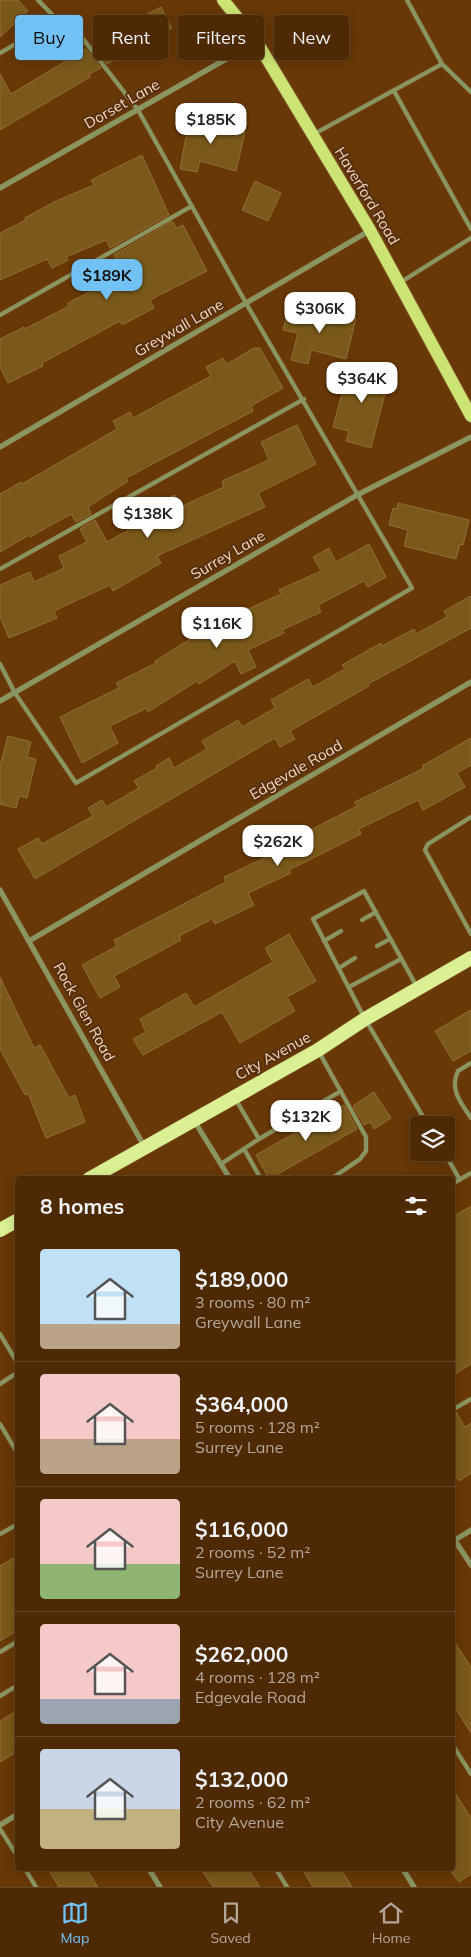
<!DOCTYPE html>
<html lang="en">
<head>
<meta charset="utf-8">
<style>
	:root { --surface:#4e2a04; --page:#583613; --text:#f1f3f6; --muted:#b3a79a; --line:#654626; --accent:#72c1f5 }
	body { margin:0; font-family:Mulish,sans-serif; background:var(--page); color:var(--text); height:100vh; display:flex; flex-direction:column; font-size:19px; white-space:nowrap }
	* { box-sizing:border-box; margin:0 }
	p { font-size:16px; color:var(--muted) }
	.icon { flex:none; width:28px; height:28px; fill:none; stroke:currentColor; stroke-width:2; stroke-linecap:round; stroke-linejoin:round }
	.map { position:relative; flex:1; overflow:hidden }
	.side { position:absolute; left:15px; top:1176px; width:440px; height:695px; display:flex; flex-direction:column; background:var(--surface); border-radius:5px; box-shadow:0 2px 12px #0003,0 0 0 1px var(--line) }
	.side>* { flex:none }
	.top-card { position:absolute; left:15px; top:15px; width:441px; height:45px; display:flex; gap:10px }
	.tools { position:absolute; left:410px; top:1116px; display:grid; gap:10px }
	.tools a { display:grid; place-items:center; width:45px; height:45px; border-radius:5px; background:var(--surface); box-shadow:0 2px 12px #0003,0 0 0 1px var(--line); font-size:25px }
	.price { position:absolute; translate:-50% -42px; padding:0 11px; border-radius:10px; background:#fff; color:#222; font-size:16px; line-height:32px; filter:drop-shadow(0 1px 2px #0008) }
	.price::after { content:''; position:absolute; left:50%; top:30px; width:15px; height:11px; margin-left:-8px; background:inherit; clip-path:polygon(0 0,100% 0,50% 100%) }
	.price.on { background:var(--accent); color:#111 }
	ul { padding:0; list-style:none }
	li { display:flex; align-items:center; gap:15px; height:125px; padding:0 25px }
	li+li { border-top:1px solid var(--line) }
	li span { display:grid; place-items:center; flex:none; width:140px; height:100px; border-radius:5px; color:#555 }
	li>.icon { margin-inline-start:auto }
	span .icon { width:60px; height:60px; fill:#fffc; stroke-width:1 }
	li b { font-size:21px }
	h2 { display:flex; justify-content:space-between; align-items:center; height:60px; padding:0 25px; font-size:21px }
	.pill { padding:0 18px; border-radius:5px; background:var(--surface); box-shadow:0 2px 12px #0003,0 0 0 1px var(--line); font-size:18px; line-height:45px }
	.pill.on { background:var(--accent); color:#111 }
	.menu { display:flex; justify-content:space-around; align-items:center; height:70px; border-top:1px solid var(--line); background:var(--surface); font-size:14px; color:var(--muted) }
	.menu a { display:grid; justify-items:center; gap:2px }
	.menu .on { color:var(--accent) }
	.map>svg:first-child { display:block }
	.building { fill:#7a591a; stroke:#916f33 }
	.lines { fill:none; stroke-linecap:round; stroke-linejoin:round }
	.service-casing { stroke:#815427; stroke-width:5 }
	.minor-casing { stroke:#815427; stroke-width:6 }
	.primary-casing { stroke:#815427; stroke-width:14 }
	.trunk-casing { stroke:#815427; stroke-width:15 }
	.service { stroke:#899662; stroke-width:4 }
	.minor { stroke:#899662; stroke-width:5 }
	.primary { stroke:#cce474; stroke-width:12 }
	.trunk { stroke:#dbf092; stroke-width:14 }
	.labels { text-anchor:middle; stroke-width:4; stroke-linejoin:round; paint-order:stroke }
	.street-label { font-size:15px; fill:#f3d6bf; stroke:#56310f }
</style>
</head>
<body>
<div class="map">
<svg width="471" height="1887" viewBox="0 0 471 1887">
	<rect width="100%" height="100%" fill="#683806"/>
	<g class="building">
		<path d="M0,0H18L28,11L0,37Z"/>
		<path d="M161,7L172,28L159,35L160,37L107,64L92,45L100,41L99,39Z"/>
		<path d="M86,49L101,68L89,74L90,77L0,130V74L11,94Z"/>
		<path d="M190,115L208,118L207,122L245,132L236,171L200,161L197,172L180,169Z"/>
		<path d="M142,155L169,215L110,248L106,240L66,257L68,260L52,268L47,259L0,280V233L26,220L25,218L56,201L94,185L91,180Z"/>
		<path d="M255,181L281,193L268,221L242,210Z"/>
		<path d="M172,221L176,228L183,225L207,271L150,300L154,308L122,325L120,321L42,363L43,366L8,383L0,367V339L24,327L25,329L69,306L68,303L124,274L114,255Z"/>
		<path d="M310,307L356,318L346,359L311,350L308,364L291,360L298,333L283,330L287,313L307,318Z"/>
		<path d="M254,348H260L283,388L251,406L253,411L126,478L128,481L88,507L91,514L76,522L71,514L30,537L29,535L0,552V494L21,482L22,484L117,429L113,421L130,412L133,418L211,376L206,367L223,358L227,364Z"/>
		<path d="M350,364L390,374L371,448L346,441L349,431L333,427Z"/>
		<path d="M297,425L316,464L258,493L265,507L157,556L161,563L113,591L110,585L54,611L57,618L9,638L0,617V585L30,572L34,582L64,568L59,556L87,542L80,529L95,520L107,542L161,512L157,503L175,495L180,507L224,487L222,481L269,460L261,442Z"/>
		<path d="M398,503L469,520L463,545L460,544L456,559L404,546L408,530L389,525L393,508L397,509Z"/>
		<path d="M369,544L386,577L368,587L364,581L318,605L321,612L282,630L284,633L248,650L256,667L241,674L235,661L199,684L197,681L148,712L147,708L110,726L118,743L82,763L60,717L119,688L116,683L156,663L155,661L216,623L214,618L230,611L233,616L281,594L279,590L321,571L313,557L329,548L336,562Z"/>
		<path d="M471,596V628L368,684L369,686L290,731L295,739L280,747L275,738L35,879L18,849L38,838L42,844L93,816L88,808L102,800L106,807L139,788L134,781L157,768L156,766L169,758L174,768L207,749L202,741L238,720L242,727L275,708L271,700L308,679L313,687L345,669L342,665L381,643L382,646L414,629L416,634L447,617L444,611Z"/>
		<path d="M8,736L31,742L27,757L36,759L27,798L19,796L16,808L0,804V766Z"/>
		<path d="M471,738V765L457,773L465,787L423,810L418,800L359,829L361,834L289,870L291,873L248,893L254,905L215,924L212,919L179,936L181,940L114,976L120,987L100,998L82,965L117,946L114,940L226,882L224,877L296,843L293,839L357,806L355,802L424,768L422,766Z"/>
		<path d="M289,934L316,981L287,997L295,1011L240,1043L222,1012L143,1055L133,1039L146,1032L140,1019L186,993L194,1007L273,962L265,948Z"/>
		<path d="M0,977L34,1048L40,1045L69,1098L75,1095L85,1122L46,1138L28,1093L25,1095L0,1049Z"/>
		<path d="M471,1010V1051L453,1061L435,1031Z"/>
		<path d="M374,1092L391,1118L374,1129L370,1122L364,1125L353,1106Z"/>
		<path d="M344,1105L357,1129L269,1179L256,1155Z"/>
		<path d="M471,1206V1364L452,1376V1217Z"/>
		<path d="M456,1412L465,1427L471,1423V1473L459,1481L452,1472V1414Z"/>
		<path d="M18,1555V1630L0,1641V1566Z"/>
		<path d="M452,1638L471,1667V1733L452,1703Z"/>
		<path d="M18,1710V1751L0,1762V1721Z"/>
		<path d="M452,1788L471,1818V1874L459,1882L452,1873Z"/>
		<path d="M48,1869H86L98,1887H59Z"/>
		<path d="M201,1869H248L260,1887H213Z"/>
		<path d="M302,1869H341L352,1887H313Z"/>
	</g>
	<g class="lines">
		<g class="service-casing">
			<g id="service">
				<path d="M38,0L66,29"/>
				<path d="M407,0L442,64L471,92"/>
				<path d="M0,53C28,37 47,23 80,35L138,110L246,303L412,588L76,783L15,693L0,664"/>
				<path d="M394,91L471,229"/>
				<path d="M314,134L442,64"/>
				<path d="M401,282L471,238"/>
				<path d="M0,315L192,206"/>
				<path d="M0,569L304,399"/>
				<path d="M471,817L428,844L425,850L471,934"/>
				<path d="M362,920L376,912"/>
				<path d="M324,941L341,931"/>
				<path d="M377,946L390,939"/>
				<path d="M339,968L355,958"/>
				<path d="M349,987L401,959"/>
				<path d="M417,987L364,891L313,919L365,1019L428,1125"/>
				<path d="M319,1052L366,1137V1151L360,1159L331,1179"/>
				<path d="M471,1063L458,1071C449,1089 461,1103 471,1118"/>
				<path d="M236,1100L259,1139L341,1091"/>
				<path d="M244,1149L261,1179"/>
				<path d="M444,1152L460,1180"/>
				<path d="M221,1164L259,1139"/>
				<path d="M452,1184L471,1173"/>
				<path d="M0,1334L18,1364"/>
				<path d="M0,1384L18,1372"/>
				<path d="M452,1410L471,1399"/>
				<path d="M0,1424L18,1454"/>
				<path d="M0,1534L18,1524"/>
				<path d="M0,1652L18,1641"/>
				<path d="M0,1696L18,1685"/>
				<path d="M452,1744L471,1774"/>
				<path d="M0,1829L18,1857"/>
				<path d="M25,1869L36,1887"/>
				<path d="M276,1869L287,1887"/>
			</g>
		</g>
		<g class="minor-casing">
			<g id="minor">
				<path d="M0,188L256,42"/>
				<path d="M0,447L369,231"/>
				<path d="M0,701L357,495L471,437"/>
				<path d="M0,890L144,1146"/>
				<path d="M29,941L471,682"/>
				<path d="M195,1122L230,1179"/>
				<path d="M452,1536L471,1565"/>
				<path d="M452,1542L471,1530"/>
				<path d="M0,1825L18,1814"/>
				<path d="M149,1869L160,1887"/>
				<path d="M403,1869L414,1887"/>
			</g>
		</g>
		<g class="primary-casing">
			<path id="primary" d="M223,0L257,42L370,230L471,416"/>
		</g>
		<g class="trunk-casing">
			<g id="trunk">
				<path d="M89,1179L318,1050L365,1019L471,958"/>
				<path d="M0,1230L18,1220"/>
			</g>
		</g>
		<use href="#service" class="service"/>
		<use href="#minor" class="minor"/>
		<use href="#primary" class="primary"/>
		<use href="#trunk" class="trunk"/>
	</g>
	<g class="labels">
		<g class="street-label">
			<text transform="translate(122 104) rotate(-30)" y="5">Dorset Lane</text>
			<text transform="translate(367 196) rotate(59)" y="5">Haverford Road</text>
			<text transform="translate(179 328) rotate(-30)" y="5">Greywall Lane</text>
			<text transform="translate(228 555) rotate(-30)" y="5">Surrey Lane</text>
			<text transform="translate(296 770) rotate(-30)" y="5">Edgevale Road</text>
			<text transform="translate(84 1012) rotate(61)" y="5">Rock Glen Road</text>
			<text transform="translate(273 1056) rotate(-29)" y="5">City Avenue</text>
		</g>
	</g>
</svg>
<div class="tools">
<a><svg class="icon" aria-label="layers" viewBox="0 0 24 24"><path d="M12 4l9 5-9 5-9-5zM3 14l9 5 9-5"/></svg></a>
</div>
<b class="price" style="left:211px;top:145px">$185K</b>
<b class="price on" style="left:107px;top:301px">$189K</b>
<b class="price" style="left:320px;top:334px">$306K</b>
<b class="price" style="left:362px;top:404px">$364K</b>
<b class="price" style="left:148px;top:539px">$138K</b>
<b class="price" style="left:217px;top:649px">$116K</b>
<b class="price" style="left:278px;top:867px">$262K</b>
<b class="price" style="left:306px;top:1142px">$132K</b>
<div class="top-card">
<a class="pill on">Buy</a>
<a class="pill">Rent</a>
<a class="pill">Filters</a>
<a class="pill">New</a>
</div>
<section class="side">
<h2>8 homes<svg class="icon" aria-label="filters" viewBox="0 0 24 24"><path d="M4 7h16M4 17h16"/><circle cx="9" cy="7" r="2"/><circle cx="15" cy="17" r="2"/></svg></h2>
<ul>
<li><span style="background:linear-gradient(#bfe0f5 75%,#b9a48a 0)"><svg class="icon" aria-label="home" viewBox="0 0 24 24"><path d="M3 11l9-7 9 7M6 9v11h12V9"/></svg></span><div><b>$189,000</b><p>3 rooms · 80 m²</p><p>Greywall Lane</p></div></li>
<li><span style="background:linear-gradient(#f6c9c9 65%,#b9a48a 0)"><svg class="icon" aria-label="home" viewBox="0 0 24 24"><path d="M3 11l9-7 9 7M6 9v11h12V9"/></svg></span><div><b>$364,000</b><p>5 rooms · 128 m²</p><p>Surrey Lane</p></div></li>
<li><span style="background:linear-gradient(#f6c9c9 65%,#8fb573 0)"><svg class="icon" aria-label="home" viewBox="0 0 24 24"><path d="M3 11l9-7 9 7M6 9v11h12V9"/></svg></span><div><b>$116,000</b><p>2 rooms · 52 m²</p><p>Surrey Lane</p></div></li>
<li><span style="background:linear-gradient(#f6c9c9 75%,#9aa5b1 0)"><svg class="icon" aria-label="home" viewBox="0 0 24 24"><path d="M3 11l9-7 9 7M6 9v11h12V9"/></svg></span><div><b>$262,000</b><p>4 rooms · 128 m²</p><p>Edgevale Road</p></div></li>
<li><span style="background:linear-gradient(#c9d6e8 60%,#c2b280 0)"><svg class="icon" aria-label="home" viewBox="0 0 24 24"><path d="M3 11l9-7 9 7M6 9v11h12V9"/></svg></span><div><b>$132,000</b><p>2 rooms · 62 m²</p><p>City Avenue</p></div></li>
</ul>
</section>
</div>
<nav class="menu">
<a class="on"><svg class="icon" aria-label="map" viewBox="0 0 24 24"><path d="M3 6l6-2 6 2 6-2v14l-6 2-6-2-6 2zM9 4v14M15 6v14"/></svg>Map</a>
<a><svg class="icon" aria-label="saved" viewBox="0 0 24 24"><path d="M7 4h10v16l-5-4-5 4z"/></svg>Saved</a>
<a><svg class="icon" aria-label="home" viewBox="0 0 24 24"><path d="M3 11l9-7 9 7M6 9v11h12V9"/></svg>Home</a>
</nav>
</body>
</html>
